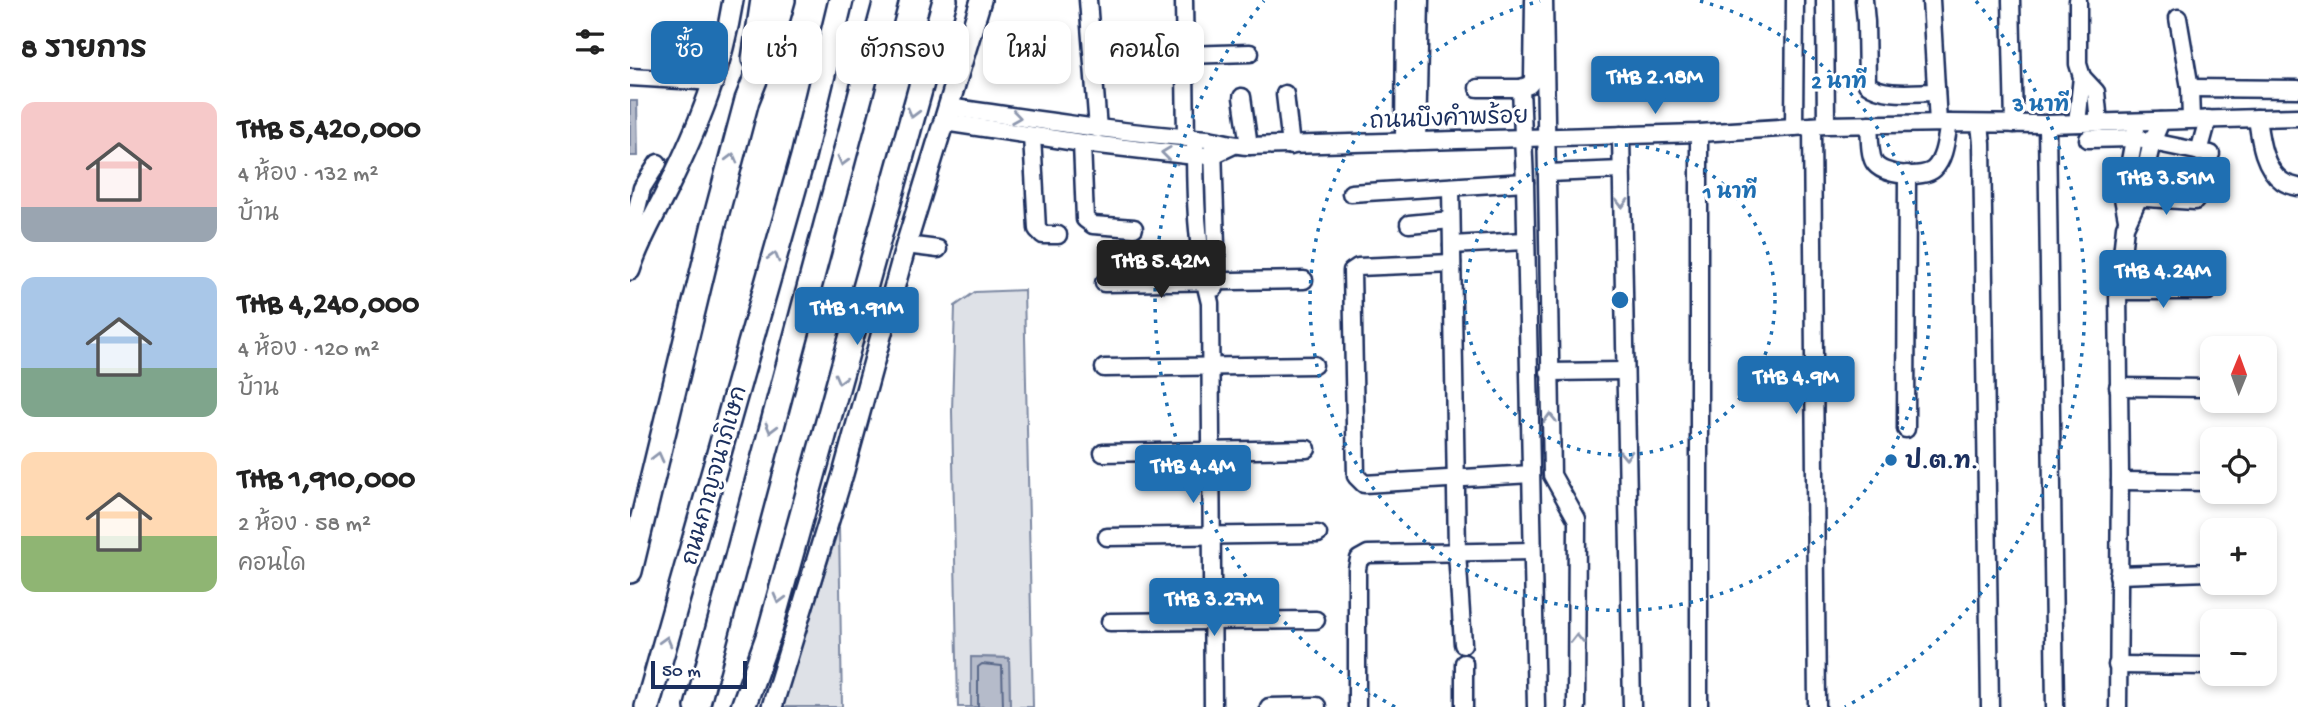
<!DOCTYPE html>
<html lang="th">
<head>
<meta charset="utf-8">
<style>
	:root { --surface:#fff; --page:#f6f6f6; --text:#222; --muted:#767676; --accent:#1f6fb2 }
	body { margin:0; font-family:"Gochi Hand","Playpen Sans Thai",sans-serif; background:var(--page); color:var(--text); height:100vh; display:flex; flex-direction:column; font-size:26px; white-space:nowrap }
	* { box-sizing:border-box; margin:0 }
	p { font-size:23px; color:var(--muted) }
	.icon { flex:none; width:38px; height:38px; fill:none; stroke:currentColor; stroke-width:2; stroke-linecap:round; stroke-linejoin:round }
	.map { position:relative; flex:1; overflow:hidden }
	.side { display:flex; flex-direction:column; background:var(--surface); width:630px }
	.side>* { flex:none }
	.banner { position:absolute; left:21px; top:21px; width:665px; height:63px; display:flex; gap:14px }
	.needle { width:46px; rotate:1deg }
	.buttons { position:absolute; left:1570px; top:336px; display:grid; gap:14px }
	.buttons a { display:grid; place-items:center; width:77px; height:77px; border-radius:14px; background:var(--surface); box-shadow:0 4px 10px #0003; font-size:35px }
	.scale { position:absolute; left:21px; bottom:18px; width:96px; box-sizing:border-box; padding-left:7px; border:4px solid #1b2f5e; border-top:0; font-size:19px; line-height:24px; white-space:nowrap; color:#1b2f5e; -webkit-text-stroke:5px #fff; paint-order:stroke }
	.price { position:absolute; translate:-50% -60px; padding:0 16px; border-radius:7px; background:var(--accent); color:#fff; font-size:23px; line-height:46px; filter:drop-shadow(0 2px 4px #0008) }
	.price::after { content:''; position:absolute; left:50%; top:42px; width:21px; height:16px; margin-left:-10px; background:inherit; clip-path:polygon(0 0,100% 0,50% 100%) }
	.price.selected { background:#222; color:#fff }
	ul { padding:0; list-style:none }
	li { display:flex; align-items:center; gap:21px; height:175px; padding:0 21px }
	li span { display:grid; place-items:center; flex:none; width:196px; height:140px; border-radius:14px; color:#555 }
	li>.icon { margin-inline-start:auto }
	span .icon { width:84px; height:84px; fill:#fffc; stroke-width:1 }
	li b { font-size:30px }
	h2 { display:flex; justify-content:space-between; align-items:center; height:84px; padding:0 21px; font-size:30px }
	.pill { padding:0 24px; border-radius:14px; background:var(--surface); box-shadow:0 4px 10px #0003; font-size:24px; line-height:63px }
	.pill.selected { background:var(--accent); color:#fff }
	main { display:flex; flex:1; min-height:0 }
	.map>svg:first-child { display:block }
	.green { fill:#dee1e7; stroke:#7c88a2; stroke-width:2 }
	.water { fill:#b5bbca; stroke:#77839f; stroke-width:2 }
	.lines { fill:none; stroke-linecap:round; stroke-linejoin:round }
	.shore { stroke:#596789; stroke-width:2 }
	.minor-casing { stroke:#1b2f5e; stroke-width:21 }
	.major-casing { stroke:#1b2f5e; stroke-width:24 }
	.highway-casing { stroke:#1b2f5e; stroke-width:28 }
	.minor { stroke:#fff; stroke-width:16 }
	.major { stroke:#fff; stroke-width:19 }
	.highway { stroke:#fff; stroke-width:23 }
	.oneway { stroke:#8d97ae }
	.ring { fill:none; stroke:#1f6fb2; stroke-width:3.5; stroke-dasharray:3.5 7 }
	.poi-dot { fill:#1f6fb2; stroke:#fff; stroke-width:2.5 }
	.labels { text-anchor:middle; stroke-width:6; stroke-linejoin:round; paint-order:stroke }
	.street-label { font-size:23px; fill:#1b2f5e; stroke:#fff }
	.poi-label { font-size:23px; font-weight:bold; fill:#1b2f5e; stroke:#fff; text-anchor:start }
	.centre { fill:#1f6fb2; stroke:#fff; stroke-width:3.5 }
	.ring-label { font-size:21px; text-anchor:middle; font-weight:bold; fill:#1f6fb2; stroke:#fff; stroke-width:6; stroke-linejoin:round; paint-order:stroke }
</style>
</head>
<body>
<main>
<section class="side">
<h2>8 รายการ<svg class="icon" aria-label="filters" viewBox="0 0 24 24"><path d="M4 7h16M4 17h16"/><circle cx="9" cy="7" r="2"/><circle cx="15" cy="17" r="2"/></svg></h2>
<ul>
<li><span style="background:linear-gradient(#f6c9c9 75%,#9aa5b1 0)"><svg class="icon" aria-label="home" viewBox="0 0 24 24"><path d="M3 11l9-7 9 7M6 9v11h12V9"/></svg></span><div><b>THB 5,420,000</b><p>4 ห้อง · 132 m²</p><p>บ้าน</p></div></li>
<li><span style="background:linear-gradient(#a9c7e8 65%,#7fa58c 0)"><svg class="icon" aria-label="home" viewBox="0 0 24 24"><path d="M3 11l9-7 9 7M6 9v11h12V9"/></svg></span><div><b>THB 4,240,000</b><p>4 ห้อง · 120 m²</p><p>บ้าน</p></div></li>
<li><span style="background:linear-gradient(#ffd9b3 60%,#8fb573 0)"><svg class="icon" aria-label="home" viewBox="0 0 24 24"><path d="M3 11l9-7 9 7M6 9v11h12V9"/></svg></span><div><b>THB 1,910,000</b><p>2 ห้อง · 58 m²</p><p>คอนโด</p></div></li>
</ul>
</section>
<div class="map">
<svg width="1668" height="707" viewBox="0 0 1668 707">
	<rect width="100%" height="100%" fill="#fff"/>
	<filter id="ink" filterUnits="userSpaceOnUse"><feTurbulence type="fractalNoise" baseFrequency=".0143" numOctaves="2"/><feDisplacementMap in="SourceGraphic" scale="14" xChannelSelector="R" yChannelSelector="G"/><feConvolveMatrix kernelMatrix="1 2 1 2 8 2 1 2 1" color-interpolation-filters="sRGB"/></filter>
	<g filter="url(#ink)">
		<g class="green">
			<path d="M394,290L403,707H380L379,658L341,657V707H328L322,411L325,306L345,292Z"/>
			<path d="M209,527L212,707H152Z"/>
		</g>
		<g class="water">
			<path d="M0,101H7L8,156H0Z"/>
			<path d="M341,657L379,658L380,707H341Z"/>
		</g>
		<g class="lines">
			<path class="shore" d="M348,707V667L352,664L372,666L373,707"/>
			<g class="minor-casing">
				<g id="minor">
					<path d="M458,0L468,129"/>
					<path d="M554,0L556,138"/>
					<path d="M904,0L903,80L899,85L891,88L895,182L906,707"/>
					<path d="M914,0L922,475L947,520L946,707"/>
					<path d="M1195,0L1196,125"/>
					<path d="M1234,0L1236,22L1237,84C1254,97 1285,92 1306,92"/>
					<path d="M1301,0L1308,123"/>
					<path d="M1381,0L1384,124"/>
					<path d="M1548,18L1560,88L1561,119"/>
					<path d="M555,55L620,53"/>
					<path d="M0,77L85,82"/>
					<path d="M1452,77L1466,92L1469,123"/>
					<path d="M848,88H891"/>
					<path d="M1560,88L1668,89"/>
					<path d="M655,94L661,146"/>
					<path d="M612,97L619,146"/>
					<path d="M318,107C404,119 490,133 577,139C591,141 604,146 619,146L1069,133L1196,125L1319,123L1417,124L1668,117"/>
					<path d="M1627,118C1630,139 1633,167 1652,181C1656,184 1663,186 1668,187"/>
					<path d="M314,122L452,143L565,156L583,155L602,146"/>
					<path d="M1447,123L1452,77L1448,64V0"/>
					<path d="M1239,124C1240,135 1239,153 1244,162C1251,176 1294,179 1304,169C1315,158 1316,138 1319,123"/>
					<path d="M1350,124L1352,143L1360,707"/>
					<path d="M1417,124L1425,707"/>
					<path d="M1182,126L1187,707"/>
					<path d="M1164,127L1165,0"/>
					<path d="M1069,133V707"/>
					<path d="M991,135L1002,707"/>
					<path d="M402,136L407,229L413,235H428"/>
					<path d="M565,139C565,193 566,250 580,303L583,707"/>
					<path d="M1458,139L1503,138L1581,154"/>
					<path d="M787,141L790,0"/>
					<path d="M774,142L775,0"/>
					<path d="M452,143L455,219L463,225L504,228"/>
					<path d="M583,146L587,280L585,288"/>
					<path d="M1569,152L1578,119"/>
					<path d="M918,173L992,170"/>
					<path d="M821,188L827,552L833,644"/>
					<path d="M721,193L895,182"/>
					<path d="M1501,197L1565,201"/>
					<path d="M1497,219L1493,198L1506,129"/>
					<path d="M779,224L821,220"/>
					<path d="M0,237L12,188L28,163"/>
					<path d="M276,245L308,249"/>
					<path d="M822,245L895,241"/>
					<path d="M822,263L728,267L722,271L726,476L734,484L901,474"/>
					<path d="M474,283L674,280"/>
					<path d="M1488,291H1578"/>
					<path d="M474,368L684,365"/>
					<path d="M919,372L995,371"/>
					<path d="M1488,387L1576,388"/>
					<path d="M1276,429L1277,174"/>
					<path d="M473,453L677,449"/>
					<path d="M1490,481L1581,482"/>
					<path d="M477,537L688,534"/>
					<path d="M1488,575L1580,572"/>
					<path d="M480,622L686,620"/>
					<path d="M834,663V707"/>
					<path d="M1487,665L1580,666"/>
					<path d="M639,707L687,706"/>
					<path d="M727,707V569L729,559L738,554L902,551"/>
					<path d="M1488,707L1490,475L1488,291L1495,227L1509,197L1522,142L1531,121"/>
				</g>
			</g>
			<g class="major-casing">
				<g id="major">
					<path d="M0,270C9,241 25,215 38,188C69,125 92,69 103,0"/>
					<path d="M142,707L213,474L276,245L351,0"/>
				</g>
			</g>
			<g class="highway-casing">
				<g id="highway">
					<path d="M124,59L133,0"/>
					<path d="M0,571L86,216L117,100L144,32L153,0"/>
					<path d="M17,707L173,157L211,0"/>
					<path d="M67,707L256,0"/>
					<path d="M113,707L139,634L315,0"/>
				</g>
			</g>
			<use href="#minor" class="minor"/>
			<use href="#major" class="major"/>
			<use href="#highway" class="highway"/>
		</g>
		<defs><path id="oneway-chevron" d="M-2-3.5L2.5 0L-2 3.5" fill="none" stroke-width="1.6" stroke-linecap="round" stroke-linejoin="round" transform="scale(1.75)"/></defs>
		<g class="oneway">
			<use href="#oneway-chevron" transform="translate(283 113) rotate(105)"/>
			<use href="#oneway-chevron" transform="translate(386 117) rotate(8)"/>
			<use href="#oneway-chevron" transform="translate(536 153) rotate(-173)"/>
			<use href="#oneway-chevron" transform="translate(102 158) rotate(-75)"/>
			<use href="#oneway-chevron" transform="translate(213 161) rotate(105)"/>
			<use href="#oneway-chevron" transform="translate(992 203) rotate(89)"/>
			<use href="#oneway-chevron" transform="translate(144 257) rotate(-74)"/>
			<use href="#oneway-chevron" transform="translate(210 379) rotate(105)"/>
			<use href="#oneway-chevron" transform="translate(920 418) rotate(-92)"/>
			<use href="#oneway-chevron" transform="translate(141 428) rotate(105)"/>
			<use href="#oneway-chevron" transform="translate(996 455) rotate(88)"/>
			<use href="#oneway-chevron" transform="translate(28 457) rotate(-76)"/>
			<use href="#oneway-chevron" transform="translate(149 599) rotate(105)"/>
			<use href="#oneway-chevron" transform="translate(947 639) rotate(-90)"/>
			<use href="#oneway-chevron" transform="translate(36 641) rotate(-74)"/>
		</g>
	</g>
	<g class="ring">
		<circle cx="990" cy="300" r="155"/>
		<path d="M1070 1A310 310 0 1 1 910 1"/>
		<path d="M765 707A465 465 0 0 1 634 1M1346 1A465 465 0 0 1 1215 707"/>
	</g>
	<circle class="poi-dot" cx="1261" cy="460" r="7"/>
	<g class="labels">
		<g class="street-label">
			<text transform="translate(819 117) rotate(-2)" y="8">ถนนบึงคำพร้อย</text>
			<text transform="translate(83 475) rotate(-74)" y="8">ถนนกาญจนาภิเษก</text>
		</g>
		<g class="poi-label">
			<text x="1275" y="468">ป.ต.ท.</text>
		</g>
	</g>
	<circle cx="990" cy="300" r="10" class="centre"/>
	<g class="ring-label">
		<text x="1209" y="88">2 นาที</text>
		<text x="1411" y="111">3 นาที</text>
		<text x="1100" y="198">1 นาที</text>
	</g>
</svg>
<div class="buttons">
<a><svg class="needle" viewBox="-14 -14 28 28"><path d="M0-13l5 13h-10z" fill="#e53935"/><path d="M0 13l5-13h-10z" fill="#767676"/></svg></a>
<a><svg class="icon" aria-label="locate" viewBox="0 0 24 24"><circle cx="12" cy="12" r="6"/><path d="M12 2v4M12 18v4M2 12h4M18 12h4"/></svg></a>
<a>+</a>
<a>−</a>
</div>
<div class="scale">50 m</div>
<b class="price" style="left:1025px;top:116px">THB 2.18M</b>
<b class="price" style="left:1536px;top:217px">THB 3.51M</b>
<b class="price selected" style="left:531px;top:300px">THB 5.42M</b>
<b class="price" style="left:1533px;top:310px">THB 4.24M</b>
<b class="price" style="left:227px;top:347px">THB 1.91M</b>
<b class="price" style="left:1166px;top:416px">THB 4.9M</b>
<b class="price" style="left:563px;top:505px">THB 4.4M</b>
<b class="price" style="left:584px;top:638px">THB 3.27M</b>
<div class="banner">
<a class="pill selected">ซื้อ</a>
<a class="pill">เช่า</a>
<a class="pill">ตัวกรอง</a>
<a class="pill">ใหม่</a>
<a class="pill">คอนโด</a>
</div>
</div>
</main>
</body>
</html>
